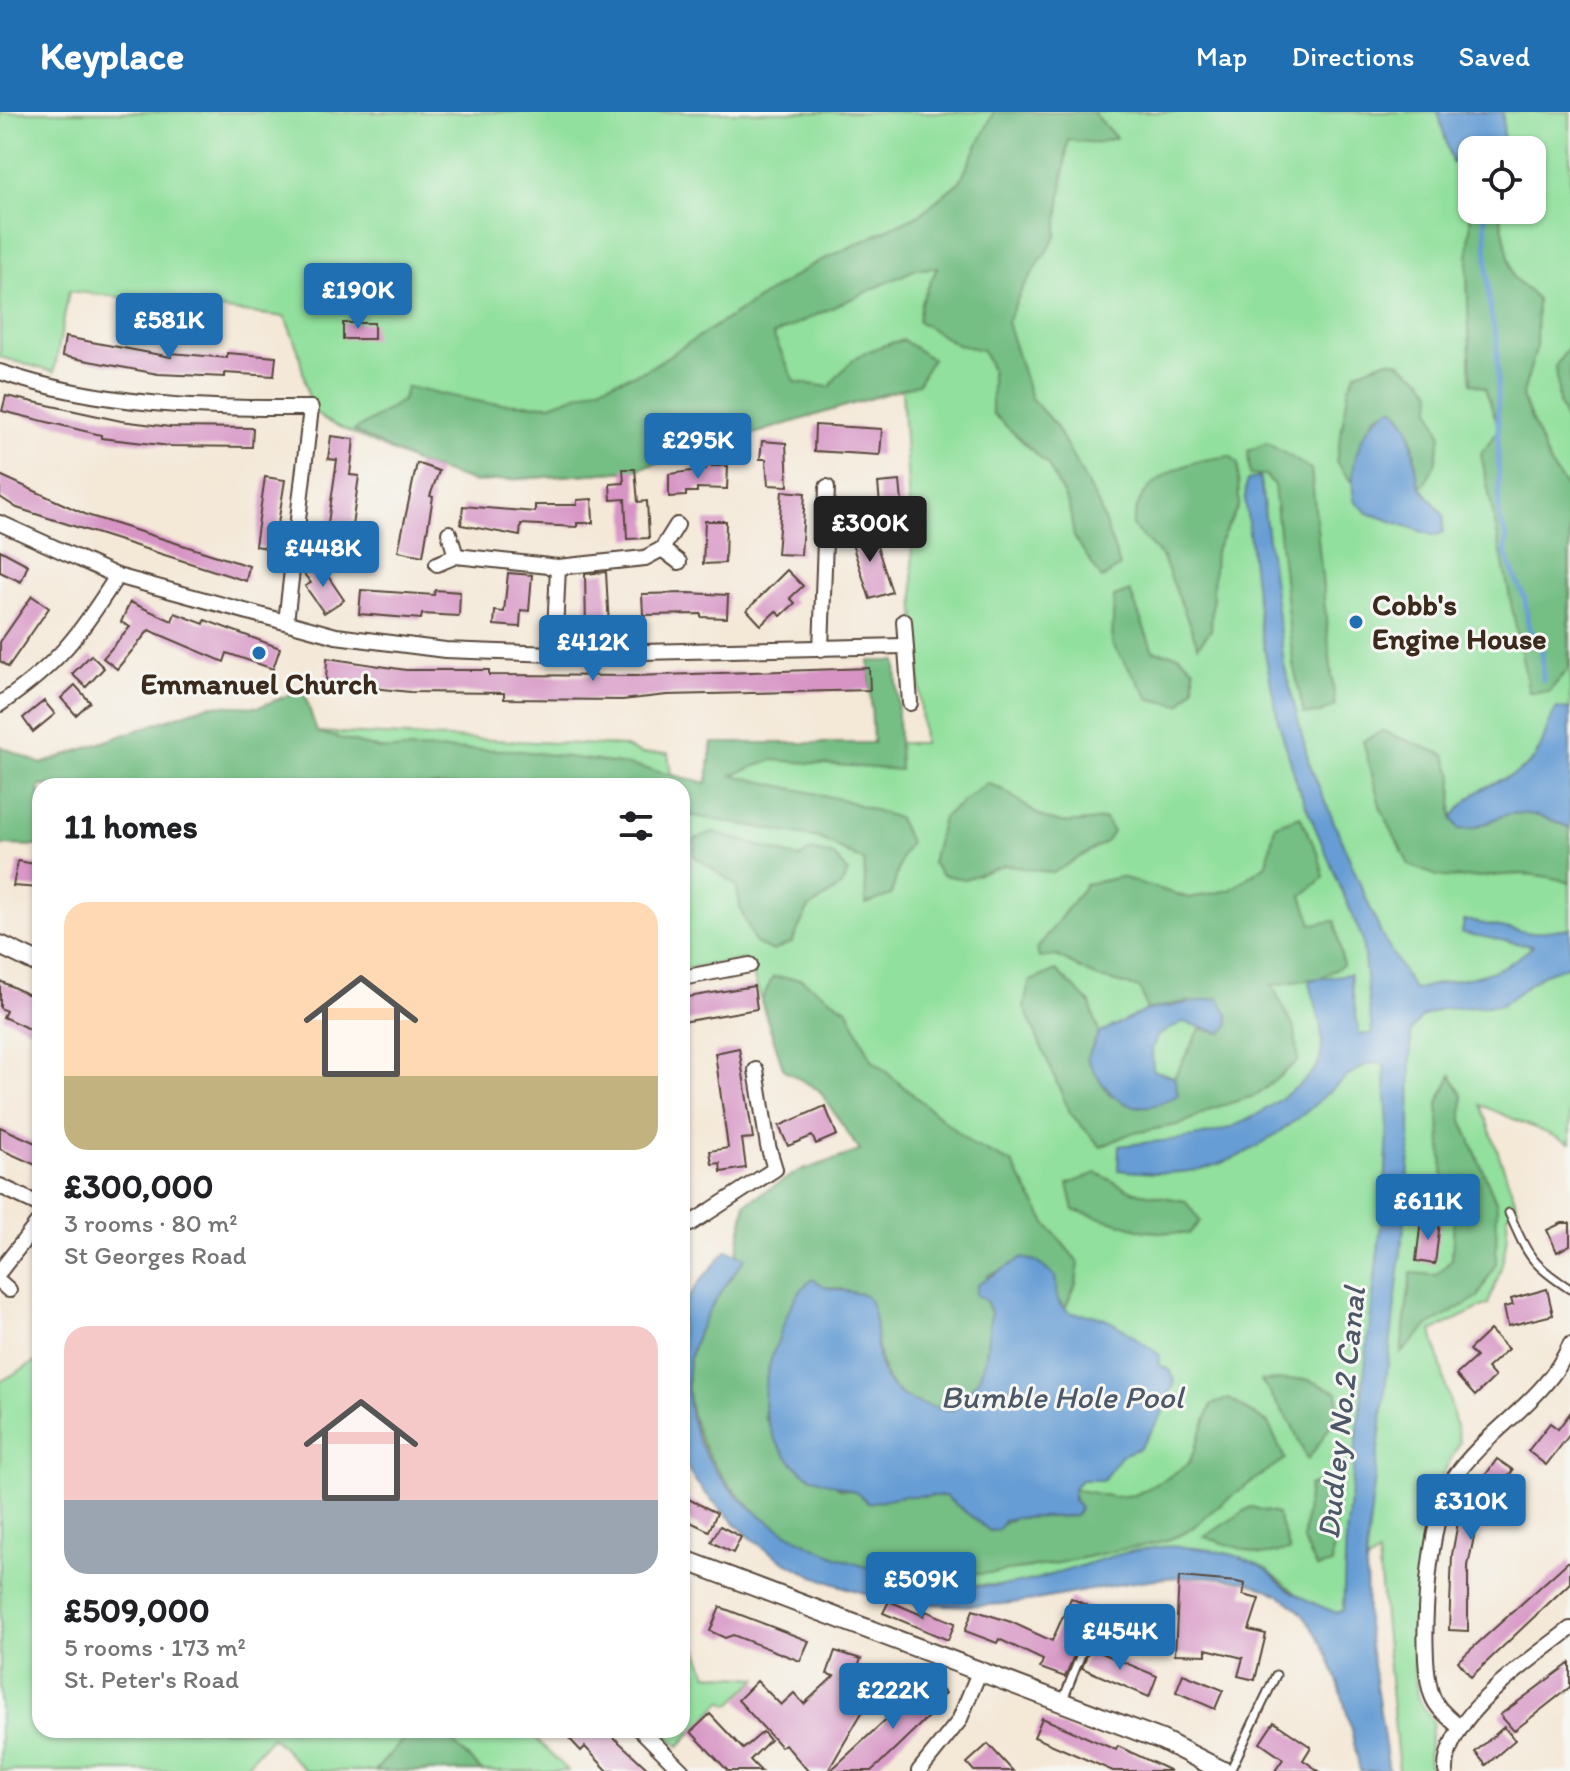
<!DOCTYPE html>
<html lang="en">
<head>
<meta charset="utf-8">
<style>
	:root { --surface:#fff; --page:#f6f6f6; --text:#202124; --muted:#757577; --accent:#1f6fb2 }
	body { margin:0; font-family:Itim,sans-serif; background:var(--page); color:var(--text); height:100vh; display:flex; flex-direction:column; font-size:30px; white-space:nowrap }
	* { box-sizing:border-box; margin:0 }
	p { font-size:26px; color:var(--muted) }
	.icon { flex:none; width:44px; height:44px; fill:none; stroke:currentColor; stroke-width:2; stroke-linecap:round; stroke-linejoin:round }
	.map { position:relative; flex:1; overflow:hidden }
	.drawer { position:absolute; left:32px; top:666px; width:658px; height:960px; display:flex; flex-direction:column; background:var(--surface); border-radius:24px; box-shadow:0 2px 6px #0004 }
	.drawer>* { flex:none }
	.tools { position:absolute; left:1458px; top:24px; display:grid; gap:16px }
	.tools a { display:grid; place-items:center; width:88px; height:88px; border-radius:16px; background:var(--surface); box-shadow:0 2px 6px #0004; font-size:40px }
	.price { position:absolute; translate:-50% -68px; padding:0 18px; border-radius:8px; background:var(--accent); color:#fff; font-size:26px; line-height:52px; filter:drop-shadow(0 2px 4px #0008) }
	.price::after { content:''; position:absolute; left:50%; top:48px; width:24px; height:18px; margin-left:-12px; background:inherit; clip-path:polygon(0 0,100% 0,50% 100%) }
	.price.selected { background:#222; color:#fff }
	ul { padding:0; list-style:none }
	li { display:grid; align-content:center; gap:16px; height:424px; padding:0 32px }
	li span { display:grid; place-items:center; height:248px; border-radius:24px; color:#555 }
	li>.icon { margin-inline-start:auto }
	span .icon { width:144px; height:144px; fill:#fffc; stroke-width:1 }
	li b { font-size:34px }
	h2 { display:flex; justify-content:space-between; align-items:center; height:96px; padding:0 32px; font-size:34px }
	header { display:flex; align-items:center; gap:48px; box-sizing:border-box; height:112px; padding:0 40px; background:var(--accent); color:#fff }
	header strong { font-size:38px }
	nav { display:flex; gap:44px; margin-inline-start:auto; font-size:28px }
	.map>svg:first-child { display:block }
	.green { fill:#92e09d; stroke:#66855e; stroke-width:2; fill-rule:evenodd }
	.forest { fill:#75be84; stroke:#587451; stroke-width:2 }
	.water { fill:#669dd4; stroke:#506479; stroke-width:2 }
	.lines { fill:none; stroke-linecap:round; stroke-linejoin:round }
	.stream { stroke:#669dd4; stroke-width:5 }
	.building { fill:#d794c5 }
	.service-casing { stroke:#57463a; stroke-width:11 }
	.minor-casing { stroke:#57463a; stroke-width:18 }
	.tertiary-casing { stroke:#57463a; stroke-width:22 }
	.service { stroke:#fff; stroke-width:7 }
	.minor { stroke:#fff; stroke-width:14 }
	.tertiary { stroke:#fff; stroke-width:18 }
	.poi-dot { fill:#1f6fb2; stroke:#f6f6f2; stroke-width:3 }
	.labels { text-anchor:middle; stroke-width:6; stroke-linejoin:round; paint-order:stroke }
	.poi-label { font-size:30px; font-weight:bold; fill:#3b2a1e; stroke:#f6f6f2; text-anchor:start }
	.water-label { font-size:32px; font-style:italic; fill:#4c5867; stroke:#f6f6f2 }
</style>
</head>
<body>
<header>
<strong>Keyplace</strong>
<nav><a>Map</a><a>Directions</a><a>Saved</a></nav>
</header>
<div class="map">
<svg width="1570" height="1659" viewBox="0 0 1570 1659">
	<rect width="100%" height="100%" fill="#f6f6f2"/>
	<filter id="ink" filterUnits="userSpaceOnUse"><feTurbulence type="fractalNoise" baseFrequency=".0125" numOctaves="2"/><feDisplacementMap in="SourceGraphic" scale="16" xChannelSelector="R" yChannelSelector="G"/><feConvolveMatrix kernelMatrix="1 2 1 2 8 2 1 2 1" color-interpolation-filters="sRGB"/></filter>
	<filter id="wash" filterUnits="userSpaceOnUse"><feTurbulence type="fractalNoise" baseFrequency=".006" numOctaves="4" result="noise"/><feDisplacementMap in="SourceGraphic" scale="32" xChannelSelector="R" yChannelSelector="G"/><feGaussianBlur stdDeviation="1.8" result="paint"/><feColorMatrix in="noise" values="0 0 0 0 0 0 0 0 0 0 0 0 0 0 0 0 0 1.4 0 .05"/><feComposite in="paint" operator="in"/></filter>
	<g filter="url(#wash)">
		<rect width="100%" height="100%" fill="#f4e8d7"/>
		<g class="green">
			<path d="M0,0H1570V1031L1481,993L1518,1096L1507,1103C1509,1135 1500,1163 1488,1192L1432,1219L1460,1330L1429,1387L1419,1459L1414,1551L1417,1585L1433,1610L1428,1645L1431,1659H1399L1378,1443L1346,1465L1343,1498L1337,1501L1304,1488L1267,1457L1247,1448L1180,1435L1144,1438L1013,1473H963L862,1456L745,1146L737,1141L746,1091L798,1060L860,1039L819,978L784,958L750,853L744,848L682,857V674H334L317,620L623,634L642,642L668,641L671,663L707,671L712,631H923L902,277L631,359L475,370L417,351L324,308L311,296L298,238L285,205L69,179L54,260L0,245ZM1472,38H1532V98H1472Z"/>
			<path d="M40,1247V1618H528L568,1659H306L272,1625L241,1659H0V1270Z"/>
			<path d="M693,1526L707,1562L758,1566L730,1593L722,1589L679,1634L661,1618H682V1552Z"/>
		</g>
		<g class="forest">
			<path d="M994,0H1093L1116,26L1096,31L1068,28L1056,125L1022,177L1007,210L1031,286L1056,314L1099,394L1120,454L1102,467L1074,425L1069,394L1048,353L992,301V258L982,238L958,233L918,209L921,190L937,156L916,157L773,223L795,270L830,275C848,245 870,236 903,228L932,247L918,272L631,359L475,370L417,351L354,319L403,288L406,275L487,291L550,293L646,258L812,153L920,102L960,69Z"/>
			<path d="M1472,82V98H1499L1513,165L1537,187L1536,237L1522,285L1551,354L1570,380L1569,556L1549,580H1529L1481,342L1499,317L1485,276L1471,271L1467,164Z"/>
			<path d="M1570,233V320L1559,292L1556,253Z"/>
			<path d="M1388,248L1398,250L1422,267L1432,280L1431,296L1441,324L1435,352L1424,373H1419L1417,368C1414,342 1416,314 1394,296L1374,304L1352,364L1353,372L1336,350L1349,275L1356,260Z"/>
			<path d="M1267,331L1311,357L1335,594L1320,601L1304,602L1293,551L1274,373L1265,363H1250L1248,339Z"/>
			<path d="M1230,344L1238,351L1239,393L1215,439L1211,518L1198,534L1163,446L1132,414C1135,404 1137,391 1143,383C1164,356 1198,347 1230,344Z"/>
			<path d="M1130,479L1153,539L1179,543L1194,557V576L1180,593L1150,587L1112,532L1114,485Z"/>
			<path d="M869,549H896L900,658L772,648L732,663L844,688L898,706L910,731L902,744L891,783L866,792L864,749L819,726L682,702V674H40V734L0,733V634L41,652L209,593L259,595L303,577L317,620L380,637L514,638L629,653L707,671L712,631H873Z"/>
			<path d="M1382,619L1445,643L1453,664L1452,706L1459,717C1476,719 1486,710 1502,704C1523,696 1551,707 1570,716V771C1521,753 1491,769 1444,765C1433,764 1420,757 1409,753L1381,697L1363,629Z"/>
			<path d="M987,671C1009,678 1021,693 1041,704C1058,715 1085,709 1105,707L1113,720L1107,729L1053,761L1005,753L965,767L942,763L932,751L943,705Z"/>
			<path d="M1300,704L1319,744L1324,765L1302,784L1312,812L1335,809L1343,853L1320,866L1272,873L1295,918L1298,949L1257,983L1214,996L1182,1012L1129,1022L1101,1035L1070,1001L1024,895L1029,870L1056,858L1090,891L1099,921L1087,946L1110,984L1178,983L1174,965L1200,917L1221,921L1188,889L1147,898L1140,876L1096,865L1057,844L1039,846L1037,837L1086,772L1121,765L1189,786L1230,778L1267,752L1275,713Z"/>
			<path d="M713,720L799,746L812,738L834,744L848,760L840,775L808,797L792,830L773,839L755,831L741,798L736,773L694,744L695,727Z"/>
			<path d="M773,865L801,867L848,898L872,948L973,1033L1012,1051L1046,1111L1079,1151L1076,1172L1065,1197L1055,1183V1164C1036,1152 1007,1155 988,1163L986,1189L991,1200L986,1245L979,1266L954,1298C889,1293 879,1267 875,1207L841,1177L826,1175C784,1223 760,1238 765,1307L840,1377L859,1379L868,1391L901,1384H945L990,1419L1014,1406L1076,1404L1073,1377L1114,1385L1135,1383L1164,1368L1189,1351L1212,1292L1229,1287L1268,1311L1285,1347C1261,1363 1238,1379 1216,1396C1205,1404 1194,1417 1182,1422C1160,1433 1129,1435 1105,1441C1032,1458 963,1469 889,1461C795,1450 680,1362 688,1259C691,1216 721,1180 745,1146L737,1141L746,1091L798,1060L860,1039L819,978L784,958L761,889Z"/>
			<path d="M1451,963L1463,984L1462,1008L1497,1092L1496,1151L1478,1185L1428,1214L1401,1241L1411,1161L1437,1163L1452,1147L1454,1103L1445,1087L1438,992Z"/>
			<path d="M1097,1061L1132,1079L1185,1089L1200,1109L1189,1122L1145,1119L1074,1098L1068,1072Z"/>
			<path d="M1306,1267L1337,1280C1342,1302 1321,1330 1307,1348L1292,1313L1261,1269Z"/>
			<path d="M1339,1363L1332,1452L1317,1456L1303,1428L1309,1374Z"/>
			<path d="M1251,1395L1277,1402L1290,1439L1261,1443L1204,1425Z"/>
			<path d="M411,1618H440L482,1659H375Z"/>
		</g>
		<g class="water">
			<path d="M1438,0H1503L1504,36L1472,38V50L1452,51Z"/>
			<path d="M1394,295L1409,315L1419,373L1444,403L1443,420L1435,424L1368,401L1354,388C1348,356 1361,306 1394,295Z"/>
			<path d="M1260,365L1284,552L1309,651L1382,824L1414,878C1463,862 1488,873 1533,834L1462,821L1464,808L1531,821L1570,816V853L1542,863L1502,893L1441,897L1422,905L1411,919L1410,1043L1404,1115L1366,1442L1367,1514L1389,1659H1360C1348,1604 1332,1513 1279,1483C1209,1444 1108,1477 1035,1488C936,1504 809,1486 736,1412C718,1394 691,1371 683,1346C680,1336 682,1321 682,1310C682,1291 678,1208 683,1196C691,1176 713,1155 727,1138L745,1146C721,1180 692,1215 688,1258C674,1405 871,1476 989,1474C1055,1473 1117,1430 1184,1435C1211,1437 1242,1442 1266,1457C1272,1461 1277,1468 1283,1473C1300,1486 1317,1493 1337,1501L1343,1498L1346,1423L1385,1077L1388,1017L1384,953C1364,941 1323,987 1305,1001C1238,1052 1203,1068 1118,1058L1119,1034C1191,1024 1226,1030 1287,982C1298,974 1316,961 1320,947C1327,922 1315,892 1309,868L1350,862L1359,922H1372L1362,826L1298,675L1278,608L1260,515L1245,386L1247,368Z"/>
			<path d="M1557,596L1570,598V716C1551,707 1523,696 1502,704C1486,710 1476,719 1459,717L1452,706C1463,692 1473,681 1490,673C1506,665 1521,662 1533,648C1546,632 1545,612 1557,596Z"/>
			<path d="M1218,886L1228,902L1229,913L1222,921L1183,910L1157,924L1152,939L1153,958L1174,965L1178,983C1133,1010 1107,987 1087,946L1099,921L1147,898Z"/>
			<path d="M1022,1146L1035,1149L1055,1164C1058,1177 1053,1187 1065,1197C1075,1205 1085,1201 1096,1204C1119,1210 1140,1230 1160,1243L1158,1252L1171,1259L1175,1270L1161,1304L1140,1336L1122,1343L1103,1368H1081L1073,1377V1388L1080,1396L1076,1404L1014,1406L1005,1408L998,1418L990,1419L945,1384H901L868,1391C852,1370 818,1375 798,1356C757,1317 758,1279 777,1231C786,1205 791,1185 812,1167L826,1175L866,1183C878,1202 875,1223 878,1245C884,1284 919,1295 954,1298L979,1266L986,1245L991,1200L986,1189L975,1182L978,1172Z"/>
		</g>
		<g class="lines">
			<path class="stream" d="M1484,98C1489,140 1484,188 1497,227L1499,406L1507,426L1505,442L1525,487L1528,513L1542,538L1543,568"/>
		</g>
		<g id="blocks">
			<g class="building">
				<rect x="343" y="211" width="31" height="16"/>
				<path d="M65,225L171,245V241L227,246V241L276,245L274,264L225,261V265L158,262L62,244Z"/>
				<path d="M6,284L121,309L170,315L253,316L252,335L170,334L101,326V323L2,299Z"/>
				<path d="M815,313L882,317L880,343L814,339Z"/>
				<path d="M331,324L354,327L350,363L359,364L350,428L326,425L337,348L328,347Z"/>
				<path d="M762,329L786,331L788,374L768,373L766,347H760Z"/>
				<path d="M417,351L439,359L430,384L433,385L423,444L398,439Z"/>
				<path d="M706,354H728L727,377L697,376V380H686V384L669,385V362L706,357Z"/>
				<path d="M623,357H635L638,390L647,389L649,426L627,427L625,387L611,388L610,372L624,371Z"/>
				<path d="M0,363L87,403L249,454L246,469L17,396L0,385Z"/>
				<path d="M265,365L285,368L274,437L255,434Z"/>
				<path d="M900,369L903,401L881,403L878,371Z"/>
				<path d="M782,379L805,381L801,443L777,442Z"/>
				<path d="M592,387L593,411H577V415L521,412L520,424L461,413L463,394L535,400V393H577V388Z"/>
				<path d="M705,409H726L725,451L703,452Z"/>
				<path d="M871,416L892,480L870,487L849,423Z"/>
				<path d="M0,438L28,453L21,470L0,460Z"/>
				<path d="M319,451L344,488L324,501L305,474L311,471L304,462Z"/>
				<path d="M787,458L803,474L790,486L795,491L781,504L776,499L761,513L747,498Z"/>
				<path d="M606,460L609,515L586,516L585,462Z"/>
				<path d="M508,461L532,463L529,499L521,498L520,515L494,513L495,499L504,500Z"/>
				<path d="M361,478L434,483L435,478L460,480L459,504L422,502L421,507L359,502Z"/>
				<path d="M688,481L728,483L727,506L701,505V502L643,503L642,482Z"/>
				<path d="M32,484L49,496L8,555L0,549V530Z"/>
				<path d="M130,490L172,509L175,501L204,512L205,508L280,536L273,557L227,541L224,550L149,518L117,557L103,546L130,515L121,510Z"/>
				<path d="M91,543L104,556L86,575L72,562Z"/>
				<path d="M327,546L406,558H489V563L633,564L869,556L870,578L667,583L622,588L504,587V581L410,580L326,571Z"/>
				<path d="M75,573L90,590L76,603L61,586Z"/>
				<path d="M44,589L55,602L33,620L23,606Z"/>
				<path d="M18,749L40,753V776L13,774Z"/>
				<path d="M0,869L40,888V922L3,905L6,899L0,896Z"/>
				<path d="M754,874L757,897L682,910V886Z"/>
				<path d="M739,936L753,1026L742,1027L746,1056L721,1060L720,1051L712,1052L710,1039L728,1036L715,941Z"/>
				<path d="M825,994L837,1023L816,1032L812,1024L788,1034L779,1014Z"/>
				<path d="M0,1015L40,1033V1055L0,1037Z"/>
				<path d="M1421,1108L1440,1110L1435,1152L1416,1149Z"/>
				<path d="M1562,1111H1570V1133L1557,1140L1547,1118Z"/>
				<path d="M1547,1177L1553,1203L1508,1214L1504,1195L1513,1193L1511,1187Z"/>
				<path d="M1490,1218L1508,1237L1487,1256L1495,1265L1475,1284L1456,1263L1476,1245L1469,1238Z"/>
				<path d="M1570,1301V1322L1546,1353L1528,1339L1550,1311L1558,1317Z"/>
				<path d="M1497,1347L1513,1358L1477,1410L1468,1454V1519L1449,1518L1452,1443L1460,1399Z"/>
				<path d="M682,1384L717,1401L709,1419L682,1406Z"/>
				<path d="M720,1414L741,1425L733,1441L711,1430Z"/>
				<path d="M1570,1448V1471L1471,1565L1458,1549Z"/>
				<path d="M1179,1465L1237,1470L1245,1472L1243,1483L1259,1487L1249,1518L1266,1522L1255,1568L1238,1564L1243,1546L1206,1537V1543L1175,1542Z"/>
				<path d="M1071,1486L1094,1497L1065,1565L1040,1556L1043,1548L999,1527L997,1531L965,1519L973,1498L1011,1510L1052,1529Z"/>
				<path d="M889,1489L924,1504L926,1499L955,1511L948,1528L883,1501Z"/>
				<path d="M720,1495L809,1529L800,1549L733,1523L725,1526L710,1519Z"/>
				<path d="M1090,1536L1157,1564L1149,1585L1082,1556Z"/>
				<path d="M835,1539L861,1547L858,1555L869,1558L864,1573L875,1578L828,1659H808L785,1632L781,1635L738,1588L757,1569L781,1593L794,1581L804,1592L834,1564L827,1562Z"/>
				<path d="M1570,1551V1575L1514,1619L1500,1603Z"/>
				<path d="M1183,1562L1223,1578L1215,1597L1176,1580Z"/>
				<path d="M931,1566L945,1581L929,1599L931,1602L879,1652L871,1659H830Z"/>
				<path d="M710,1602L743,1637L763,1620L770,1628L750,1648L761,1659H728L691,1620Z"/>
				<path d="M1042,1606L1116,1638L1118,1634L1171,1659H1113L1034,1625Z"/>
				<path d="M1274,1610L1311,1635L1303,1648L1319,1659H1275L1283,1647L1260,1631Z"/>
				<path d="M1504,1615L1515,1628L1486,1653L1475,1640Z"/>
				<path d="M574,1618H606L650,1659H608L585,1635L581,1639L567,1624Z"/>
				<path d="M988,1632L1013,1659H974L967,1651Z"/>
			</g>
		</g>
	</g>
	<g filter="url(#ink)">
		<use href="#blocks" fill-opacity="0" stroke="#57463a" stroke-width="2"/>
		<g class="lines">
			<g class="service-casing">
				<g id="service">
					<path d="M1509,1101C1528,1144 1531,1152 1570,1177"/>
					<path d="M1063,1588L1092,1514L1153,1512"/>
					<path d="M1230,1659L1276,1563"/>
				</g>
			</g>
			<g class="minor-casing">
				<g id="minor">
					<path d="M0,260C99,294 207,297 311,296L286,510"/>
					<path d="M826,404L867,399"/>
					<path d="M0,411L117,464L336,524L445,538L554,542L903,534"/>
					<path d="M449,421L456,444"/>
					<path d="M662,437L679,450"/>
					<path d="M437,452L456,444L558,455L645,446L662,437L677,413"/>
					<path d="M904,509L910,591"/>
					<path d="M821,537L827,375"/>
					<path d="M554,542L558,455"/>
					<path d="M0,592C58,552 80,523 117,464"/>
					<path d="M682,866L750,853"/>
					<path d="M0,1074L40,1093"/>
					<path d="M682,1114L690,1112L775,1057L768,1034L756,958"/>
					<path d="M0,1159L40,1108"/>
					<path d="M0,1170L9,1178"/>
					<path d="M1459,1615C1446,1603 1434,1595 1430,1577C1419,1533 1428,1402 1454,1366C1488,1316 1546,1289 1570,1233"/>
					<path d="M641,1618L682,1659"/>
					<path d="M919,1659L959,1609L980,1558"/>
					<path d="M1446,1659C1444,1604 1530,1549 1570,1517"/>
				</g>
			</g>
			<g class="tertiary-casing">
				<g id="tertiary">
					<path d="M0,833L40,852"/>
					<path d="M682,1447L1162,1628L1223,1659"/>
				</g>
			</g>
			<use href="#service" class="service"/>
			<use href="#minor" class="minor"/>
			<use href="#tertiary" class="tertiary"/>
		</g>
	</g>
	<g class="poi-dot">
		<circle cx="1356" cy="510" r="8"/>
		<circle cx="259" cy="541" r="8"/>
	</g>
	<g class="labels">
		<g class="poi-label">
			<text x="1372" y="503">Cobb's<tspan x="1372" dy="34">Engine House</tspan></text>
			<text x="259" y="582" text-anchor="middle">Emmanuel Church</text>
		</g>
		<g class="water-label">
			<text x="1062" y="1296">Bumble Hole Pool</text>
			<text transform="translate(1341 1301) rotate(-84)" y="11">Dudley No.2 Canal</text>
		</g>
	</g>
</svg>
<div class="tools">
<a><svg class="icon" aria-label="locate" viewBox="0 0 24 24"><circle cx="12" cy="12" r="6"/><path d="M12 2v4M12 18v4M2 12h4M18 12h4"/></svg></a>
</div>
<b class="price" style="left:358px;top:219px">£190K</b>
<b class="price" style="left:169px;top:249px">£581K</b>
<b class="price" style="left:698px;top:369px">£295K</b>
<b class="price selected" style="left:870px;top:452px">£300K</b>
<b class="price" style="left:323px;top:477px">£448K</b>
<b class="price" style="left:593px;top:571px">£412K</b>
<b class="price" style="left:1428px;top:1130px">£611K</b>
<b class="price" style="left:1471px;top:1430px">£310K</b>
<b class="price" style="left:921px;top:1508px">£509K</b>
<b class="price" style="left:1120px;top:1560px">£454K</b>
<b class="price" style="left:893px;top:1619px">£222K</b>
<section class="drawer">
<h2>11 homes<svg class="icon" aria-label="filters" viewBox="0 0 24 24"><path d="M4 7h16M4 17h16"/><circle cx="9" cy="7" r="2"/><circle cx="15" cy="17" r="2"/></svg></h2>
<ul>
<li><span style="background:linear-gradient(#ffd9b3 70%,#c2b280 0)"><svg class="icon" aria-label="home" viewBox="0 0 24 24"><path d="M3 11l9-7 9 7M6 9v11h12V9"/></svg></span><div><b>£300,000</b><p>3 rooms · 80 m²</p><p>St Georges Road</p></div></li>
<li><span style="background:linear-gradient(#f6c9c9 70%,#9aa5b1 0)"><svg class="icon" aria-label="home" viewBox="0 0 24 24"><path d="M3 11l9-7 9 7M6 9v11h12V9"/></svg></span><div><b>£509,000</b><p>5 rooms · 173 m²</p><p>St. Peter's Road</p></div></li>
</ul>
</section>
</div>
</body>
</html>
